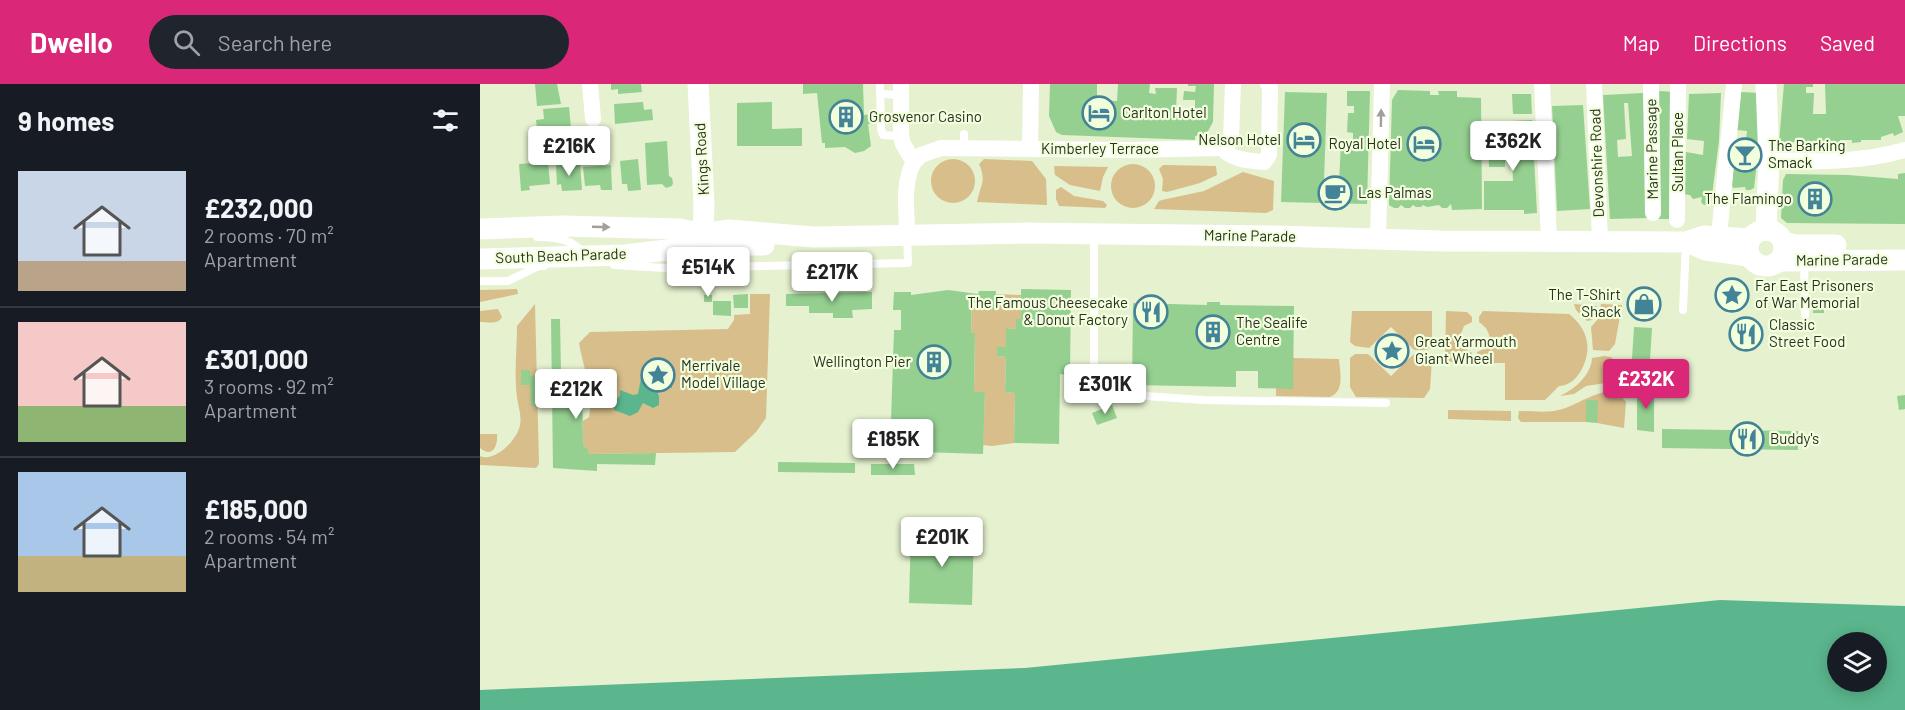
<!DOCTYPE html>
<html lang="en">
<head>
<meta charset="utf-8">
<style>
	:root { --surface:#171b24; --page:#20242c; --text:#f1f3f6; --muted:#9ea1a6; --line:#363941; --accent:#db2777 }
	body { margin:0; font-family:Barlow,sans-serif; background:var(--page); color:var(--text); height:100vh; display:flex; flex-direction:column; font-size:22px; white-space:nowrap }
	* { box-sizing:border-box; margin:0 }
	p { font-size:20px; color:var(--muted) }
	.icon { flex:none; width:33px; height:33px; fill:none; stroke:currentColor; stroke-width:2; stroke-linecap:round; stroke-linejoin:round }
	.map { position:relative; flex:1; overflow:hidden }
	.drawer { display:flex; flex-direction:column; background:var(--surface); width:480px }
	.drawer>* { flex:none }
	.fabs { position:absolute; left:1347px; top:548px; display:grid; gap:12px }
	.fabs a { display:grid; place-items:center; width:60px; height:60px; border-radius:50%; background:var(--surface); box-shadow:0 3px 15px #0003; font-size:30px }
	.price { position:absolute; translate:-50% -51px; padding:0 14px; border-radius:6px; background:#fff; color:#222; font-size:20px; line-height:39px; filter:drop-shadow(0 2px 3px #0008) }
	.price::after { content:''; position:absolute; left:50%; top:36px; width:18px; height:14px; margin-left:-9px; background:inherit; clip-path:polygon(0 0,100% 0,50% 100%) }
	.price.selected { background:var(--accent); color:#fff }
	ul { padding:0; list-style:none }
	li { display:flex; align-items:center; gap:18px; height:150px; padding:0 18px }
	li+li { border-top:2px solid var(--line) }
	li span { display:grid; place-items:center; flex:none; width:168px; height:120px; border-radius:0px; color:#555 }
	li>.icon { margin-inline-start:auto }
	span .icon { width:72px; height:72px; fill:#fffc; stroke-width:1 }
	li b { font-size:26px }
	h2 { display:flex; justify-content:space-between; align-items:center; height:72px; padding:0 18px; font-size:26px }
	header { display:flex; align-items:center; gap:36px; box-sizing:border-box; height:84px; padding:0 30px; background:var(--accent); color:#fff }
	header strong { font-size:28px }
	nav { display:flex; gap:33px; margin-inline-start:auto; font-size:21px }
	.search { width:420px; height:54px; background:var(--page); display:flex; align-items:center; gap:15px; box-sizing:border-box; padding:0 21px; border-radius:33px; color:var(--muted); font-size:22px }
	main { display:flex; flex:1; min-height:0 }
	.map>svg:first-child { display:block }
	.green { fill:#d7be8b }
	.water { fill:#5bb68d; fill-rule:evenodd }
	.building { fill:#95d091; fill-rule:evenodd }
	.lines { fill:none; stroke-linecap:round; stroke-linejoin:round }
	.service { stroke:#fff; stroke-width:8 }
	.minor { stroke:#fff; stroke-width:16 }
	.tertiary { stroke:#fff; stroke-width:21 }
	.oneway { fill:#a0a19c }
	.labels { text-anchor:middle; stroke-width:4.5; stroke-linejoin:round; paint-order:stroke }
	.poi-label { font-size:15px; fill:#2b2f23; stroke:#f2ffdc; text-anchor:start }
	.street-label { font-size:15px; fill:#2b2f23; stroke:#f2ffdc }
</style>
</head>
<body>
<header>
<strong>Dwello</strong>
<div class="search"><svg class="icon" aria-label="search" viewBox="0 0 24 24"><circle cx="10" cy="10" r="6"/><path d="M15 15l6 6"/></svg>Search here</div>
<nav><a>Map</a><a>Directions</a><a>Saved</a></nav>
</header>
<main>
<section class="drawer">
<h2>9 homes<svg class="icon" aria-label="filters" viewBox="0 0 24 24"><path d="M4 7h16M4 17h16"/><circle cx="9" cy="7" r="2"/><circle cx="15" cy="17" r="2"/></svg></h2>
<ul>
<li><span style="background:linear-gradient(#c9d6e8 75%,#b9a48a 0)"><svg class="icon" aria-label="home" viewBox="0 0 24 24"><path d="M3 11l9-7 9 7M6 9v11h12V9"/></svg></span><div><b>£232,000</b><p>2 rooms · 70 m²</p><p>Apartment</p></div></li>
<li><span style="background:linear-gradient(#f6c9c9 70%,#8fb573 0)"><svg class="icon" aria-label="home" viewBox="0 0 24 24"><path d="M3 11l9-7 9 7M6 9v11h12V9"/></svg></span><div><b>£301,000</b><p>3 rooms · 92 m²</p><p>Apartment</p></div></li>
<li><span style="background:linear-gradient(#a9c7e8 70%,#c2b280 0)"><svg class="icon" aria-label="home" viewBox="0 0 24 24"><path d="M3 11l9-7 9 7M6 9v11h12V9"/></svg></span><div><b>£185,000</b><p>2 rooms · 54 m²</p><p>Apartment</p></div></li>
</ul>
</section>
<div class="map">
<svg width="1425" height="626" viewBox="0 0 1425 626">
	<rect width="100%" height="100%" fill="#e5f1cf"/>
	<g class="green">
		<circle cx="473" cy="97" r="22"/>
		<path d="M504,75L552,77L566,95L567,121L497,118C500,102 507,97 499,80Z"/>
		<circle cx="653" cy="102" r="22"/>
		<path d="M683,81L736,82L737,91L720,99L687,108L682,107L683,95L679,85Z"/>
		<path d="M574,82L628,83L623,93L620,107L590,101L575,91Z"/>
		<path d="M763,88L794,97L793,126L786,129L674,125L679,117L682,116L724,107Z"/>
		<path d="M581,103L594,112L623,117L627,121L625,124L579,122L576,115V106Z"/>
		<path d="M37,205L38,210L0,218V206Z"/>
		<path d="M270,210H290L286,334L276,348L255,368L108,370V365L103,361V337L109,333C114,308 103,283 99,259L110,248L248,245L254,236V231L270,230Z"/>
		<path d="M516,210L541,211V235H536V245L526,244V263H517V272L526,273L525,308L535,309L534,359L512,362L503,361L505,308H494L495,250L491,249L492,224L515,225Z"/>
		<path d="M55,220L59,380L56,384L0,381V372C15,379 38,355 40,341C42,331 38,323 37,313C34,290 37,265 37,242Z"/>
		<path d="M1094,220L1117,222L1112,236L1107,237L1096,226Z"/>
		<path d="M1121,220L1142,221L1135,260L1129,267L1113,266L1111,243L1118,235Z"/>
		<path d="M18,225L22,233C18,241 8,238 0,238V227Z"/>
		<path d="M872,227H952V262L947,266H934L911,243L889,264L875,262L870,258Z"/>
		<path d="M966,227L987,228L992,233V238L984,242L980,252L983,263L992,269V273L987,279L969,278L965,273Z"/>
		<path d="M1003,227L1089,230C1098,237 1105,246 1107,258C1110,275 1098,302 1079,302L1065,316H1025V279H1001L997,274V268L1004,265L1010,256C1009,247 1006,243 999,238V233Z"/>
		<path d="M875,270H888L911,292L934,270L947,271L952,276L950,305L944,314L876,313L870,303V274Z"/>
		<path d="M1124,272L1131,273L1134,276L1135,289L1131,296L1126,299L1106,302L1094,310L1080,312C1095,305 1111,291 1112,274Z"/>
		<path d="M813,274L859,275C860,289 865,307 850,313L796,312V304Z"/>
		<path d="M1129,307L1138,309L1146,318L1144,344L1117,339V316H1106V338H1041L1038,334L1039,327C1055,327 1073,330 1088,323C1102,317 1113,310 1129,307Z"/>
		<path d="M968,326L1031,327V337L968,335Z"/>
		<path d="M0,350H17C18,361 13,375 0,364Z"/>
	</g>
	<g class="water">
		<path d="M177,288L183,290L192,301V304L179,302L176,306L179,312V321L173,324L163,319L158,328L150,332L134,326L133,318L140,312V306L153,311L158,310L161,294L168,290Z"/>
		<path d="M1240,516L1425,522V626H0V606L545,584ZM1358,558H1396V597H1358Z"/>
	</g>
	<g class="building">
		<path d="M55,0H77L81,20L57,22Z"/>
		<path d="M131,0H161L162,8L138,10V5L131,6Z"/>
		<path d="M323,0H383L384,31L393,30V39L388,40L391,62L384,67L375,69L365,63L345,64V59H342L337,9L323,10Z"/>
		<path d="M570,0H617V16L637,17L638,0H670L669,9L676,10L675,4H697L696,27H715V16H703L704,7L715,8L716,2H708V0H734L733,38L728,47L722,51L715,52V56L582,51L576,48L569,32Z"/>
		<path d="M1304,0H1333V3H1326V9H1334L1333,30H1346L1345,0H1425V32H1418L1423,48L1414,52L1413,49L1401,53V56H1381V58L1372,59V56H1360V59L1299,58Z"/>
		<path d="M918,6L950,7V11H959L958,7H977V13L1001,14L1002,125L972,126L971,120L967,124H962L959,121L947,123L943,121L941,123H936L933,121L930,124H925L921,121L918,124H914L909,121L912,16Z"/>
		<path d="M867,7H890L887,120L801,118L805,8L847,9L844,97L859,98L861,59L873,60V49L867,48L868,29H874V22H867Z"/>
		<path d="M1179,7L1195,8L1192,135H1175Z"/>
		<path d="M1261,8L1280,9L1277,79L1274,104L1270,106H1266L1265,103L1253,104L1252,101L1254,63L1265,64L1267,47L1257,46Z"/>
		<path d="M1163,9L1169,134L1130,135L1123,11ZM1144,19H1148L1152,72L1138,73L1137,56L1146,55Z"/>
		<path d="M1241,9L1239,57L1231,119L1224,121L1221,118L1222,113L1213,115L1210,111L1201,110L1206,68L1223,71L1224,57L1207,55L1209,10Z"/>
		<path d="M1032,10H1051L1052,30H1033Z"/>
		<path d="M163,18L164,26L172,25L173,36L135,40L134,20Z"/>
		<path d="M292,18V45L322,44V62H257V19Z"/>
		<path d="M1103,21L1110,125L1077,127L1072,22Z"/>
		<path d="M89,23L91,44L65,47V44H57L56,36L64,35L63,25Z"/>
		<path d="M1052,36L1057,129L1044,130V126H1004V97H1033L1032,74H1025V83H1009L1008,56H1033L1032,37Z"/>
		<path d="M187,57L189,92L192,94L193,99L192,102L186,104L182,100L167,101L165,59Z"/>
		<path d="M158,75L161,106L148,107L147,100H142L140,77Z"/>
		<path d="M68,78L70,100L49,102L50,106L41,107L39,80Z"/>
		<path d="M100,79L102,106L82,107L81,100L77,101L76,81Z"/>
		<path d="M131,81L132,106H121L120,101L105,102L103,83Z"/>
		<path d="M1425,89V140L1307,139L1301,134L1303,96L1306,90L1368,91L1418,95V90Z"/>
		<path d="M541,205L591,206L590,291L580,290L579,360L534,359L535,309L525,308L526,273L517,272V263H526V244L536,245V235H541Z"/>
		<path d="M468,206L498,210L499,207H516L515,225L498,224L499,220L492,218L491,249H495L494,308H505L503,370L410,367L414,246H421V226H413L414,208H431V211Z"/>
		<path d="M392,208V225L372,226L373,234H353V229H329V222H306V210Z"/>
		<path d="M268,210V224H254L253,211Z"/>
		<rect x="224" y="211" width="8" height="7"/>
		<path d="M1156,216L1173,217L1172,225L1155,224Z"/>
		<path d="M233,217H251V232L233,231Z"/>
		<path d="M727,218H740V221L814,222L813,305L778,304V287H756V303L652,301L653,219L727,221Z"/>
		<path d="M1344,223V229H1333V224Z"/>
		<path d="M1261,234L1274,235V262H1259V237Z"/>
		<path d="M71,235H80L81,288L102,287L103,361L108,365V370L176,369L175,381L117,380V387L73,384Z"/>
		<path d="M1154,243L1172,244L1170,276L1152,275Z"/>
		<path d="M41,286H50V292L57,291L58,322H51L50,301H41Z"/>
		<path d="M1157,305L1174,306V348L1157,346Z"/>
		<path d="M1425,311V325L1419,326L1417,312Z"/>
		<path d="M1106,316H1118L1117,339L1106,338Z"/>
		<path d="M632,321L637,334L617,341L612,329Z"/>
		<path d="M1182,345L1318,347V366L1182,364Z"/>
		<path d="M298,378L375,379V389L298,388Z"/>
		<path d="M391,380H434L435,391H391Z"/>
		<path d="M431,447L494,448L492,521L429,519Z"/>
	</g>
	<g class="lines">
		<g class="service">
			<path d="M400,0L401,45L403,51L421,52"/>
			<path d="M400,10L421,11"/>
			<path d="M484,64V50"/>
			<path d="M614,151V286L627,304L636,310L723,316L906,319"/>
			<path d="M57,153C75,153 93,155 104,170"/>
			<path d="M228,159L240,182"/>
			<path d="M1324,176L1325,231"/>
			<path d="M134,181L184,184L428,179L427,150"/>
			<path d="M0,197H28L59,182H64"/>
			<path d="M1203,226L1206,158"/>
		</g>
		<g class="minor">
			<path d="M110,0L113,35"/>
			<path d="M421,0V52L423,60L434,78C422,99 427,127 427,150"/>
			<path d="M1062,0L1069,157"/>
			<path d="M1114,0L1120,158"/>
			<path d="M1171,0L1173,129"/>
			<path d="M742,64C752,76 769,77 784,78L789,71L790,4L788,0"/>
			<path d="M550,65L551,0"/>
			<path d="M1289,76C1334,78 1381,79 1425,66"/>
			<path d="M434,78L441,71L461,64L648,66L742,64L748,60L751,54L753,0"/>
			<path d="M1197,136L1198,0"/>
			<path d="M1239,152L1254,0"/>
			<path d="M898,155L902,0"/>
		</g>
		<g class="tertiary">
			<path d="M218,0L224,120L223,150"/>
			<path d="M1286,0L1289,76L1286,146"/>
			<path d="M0,145L82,142L200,145L223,150L244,161H284"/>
			<circle cx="1286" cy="164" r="18"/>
			<path d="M1207,158L1226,166L1269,172"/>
			<path d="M1303,158L1315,161H1356"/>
			<path d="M0,175L145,171L203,164L223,150L249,146L334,153L545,149L797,152L961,157L1206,158L1224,152L1270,155"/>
			<path d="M1299,177L1425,176"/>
		</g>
	</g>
	<defs><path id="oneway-solid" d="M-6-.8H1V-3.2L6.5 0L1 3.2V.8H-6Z" transform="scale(1.5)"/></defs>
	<g class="oneway">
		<use href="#oneway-solid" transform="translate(901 34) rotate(-89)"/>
		<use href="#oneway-solid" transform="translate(121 143) rotate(2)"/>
	</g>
	<defs>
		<g id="hotel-ring" transform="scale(1.725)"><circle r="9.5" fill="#f2ffdc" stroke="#438397" stroke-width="1.5"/><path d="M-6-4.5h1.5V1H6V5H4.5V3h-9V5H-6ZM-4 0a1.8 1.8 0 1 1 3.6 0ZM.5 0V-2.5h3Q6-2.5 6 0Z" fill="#438397"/></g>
		<g id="building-ring" transform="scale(1.725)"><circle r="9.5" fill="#f2ffdc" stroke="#438397" stroke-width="1.5"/><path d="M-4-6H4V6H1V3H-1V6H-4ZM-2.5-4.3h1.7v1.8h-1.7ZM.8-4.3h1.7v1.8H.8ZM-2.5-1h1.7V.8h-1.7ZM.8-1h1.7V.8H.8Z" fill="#438397"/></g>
		<g id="bar-ring" transform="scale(1.725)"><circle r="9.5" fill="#f2ffdc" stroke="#438397" stroke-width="1.5"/><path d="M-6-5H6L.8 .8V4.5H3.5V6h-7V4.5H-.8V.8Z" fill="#438397"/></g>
		<g id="cafe-ring" transform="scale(1.725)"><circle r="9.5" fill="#f2ffdc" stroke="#438397" stroke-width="1.5"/><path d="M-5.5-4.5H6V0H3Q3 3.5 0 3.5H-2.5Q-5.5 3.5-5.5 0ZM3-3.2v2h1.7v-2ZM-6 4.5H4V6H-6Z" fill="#438397"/></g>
		<g id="sight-ring" transform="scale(1.725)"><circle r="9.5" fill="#f2ffdc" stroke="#438397" stroke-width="1.5"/><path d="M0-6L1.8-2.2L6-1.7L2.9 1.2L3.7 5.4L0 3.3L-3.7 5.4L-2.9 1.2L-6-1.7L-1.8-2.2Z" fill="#438397"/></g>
		<g id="shop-ring" transform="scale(1.725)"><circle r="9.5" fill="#f2ffdc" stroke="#438397" stroke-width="1.5"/><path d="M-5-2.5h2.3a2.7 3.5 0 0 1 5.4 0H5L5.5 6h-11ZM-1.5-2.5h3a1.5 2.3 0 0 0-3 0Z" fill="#438397"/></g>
		<g id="restaurant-ring" transform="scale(1.725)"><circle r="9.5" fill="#f2ffdc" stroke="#438397" stroke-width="1.5"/><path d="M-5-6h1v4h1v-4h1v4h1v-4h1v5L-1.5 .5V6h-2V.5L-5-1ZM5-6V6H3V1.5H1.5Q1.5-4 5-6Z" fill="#438397"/></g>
	</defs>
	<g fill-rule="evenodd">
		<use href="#hotel-ring" x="619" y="29"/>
		<use href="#building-ring" x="366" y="33"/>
		<use href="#hotel-ring" x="824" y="56"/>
		<use href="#hotel-ring" x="944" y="60"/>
		<use href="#bar-ring" x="1265" y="71"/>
		<use href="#cafe-ring" x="855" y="109"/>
		<use href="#building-ring" x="1335" y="115"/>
		<use href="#sight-ring" x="1252" y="211"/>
		<use href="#shop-ring" x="1164" y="220"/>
		<use href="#restaurant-ring" x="671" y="228"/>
		<use href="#building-ring" x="733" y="248"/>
		<use href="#restaurant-ring" x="1266" y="250"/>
		<use href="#sight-ring" x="912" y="267"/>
		<use href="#building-ring" x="454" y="278"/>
		<use href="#sight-ring" x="178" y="291"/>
		<use href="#restaurant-ring" x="1267" y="355"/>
	</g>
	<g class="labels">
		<g class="poi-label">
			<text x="642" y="34">Carlton Hotel</text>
			<text x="389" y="38">Grosvenor Casino</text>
			<text x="801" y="61" text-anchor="end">Nelson Hotel</text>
			<text x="921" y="65" text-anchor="end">Royal Hotel</text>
			<text x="1288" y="67">The Barking<tspan x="1288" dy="17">Smack</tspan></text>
			<text x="878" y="114">Las Palmas</text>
			<text x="1312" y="120" text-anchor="end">The Flamingo</text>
			<text x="1275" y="207">Far East Prisoners<tspan x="1275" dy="17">of War Memorial</tspan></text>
			<text x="1141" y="216" text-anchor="end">The T-Shirt<tspan x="1141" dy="17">Shack</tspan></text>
			<text x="648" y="224" text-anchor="end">The Famous Cheesecake<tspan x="648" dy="17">&amp; Donut Factory</tspan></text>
			<text x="756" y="244">The Sealife<tspan x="756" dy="17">Centre</tspan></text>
			<text x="1289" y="246">Classic<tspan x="1289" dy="17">Street Food</tspan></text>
			<text x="935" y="263">Great Yarmouth<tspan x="935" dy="17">Giant Wheel</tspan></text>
			<text x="431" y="283" text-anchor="end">Wellington Pier</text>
			<text x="201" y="287">Merrivale<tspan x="201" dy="17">Model Village</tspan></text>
			<text x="1290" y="360">Buddy's</text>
		</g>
		<g class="street-label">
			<text x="620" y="70">Kimberley Terrace</text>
			<text transform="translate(1172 65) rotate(-91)" y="5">Marine Passage</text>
			<text transform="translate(1198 68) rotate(-90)" y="5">Sultan Place</text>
			<text transform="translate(222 75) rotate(-93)" y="5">Kings Road</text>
			<text transform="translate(1117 79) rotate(-92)" y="5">Devonshire Road</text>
			<text transform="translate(770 152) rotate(1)" y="5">Marine Parade</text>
			<text transform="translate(81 172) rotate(-2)" y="5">South Beach Parade</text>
			<text transform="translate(1362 176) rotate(-1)" y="5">Marine Parade</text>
		</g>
	</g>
</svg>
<div class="fabs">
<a><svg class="icon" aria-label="layers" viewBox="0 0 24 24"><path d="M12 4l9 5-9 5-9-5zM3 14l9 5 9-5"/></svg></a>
</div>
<b class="price" style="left:1033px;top:88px">£362K</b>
<b class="price" style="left:89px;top:93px">£216K</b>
<b class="price" style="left:228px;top:214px">£514K</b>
<b class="price" style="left:352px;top:219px">£217K</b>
<b class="price selected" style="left:1166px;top:326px">£232K</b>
<b class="price" style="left:625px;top:331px">£301K</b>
<b class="price" style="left:96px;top:336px">£212K</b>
<b class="price" style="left:413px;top:386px">£185K</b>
<b class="price" style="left:462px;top:484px">£201K</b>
</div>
</main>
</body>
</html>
